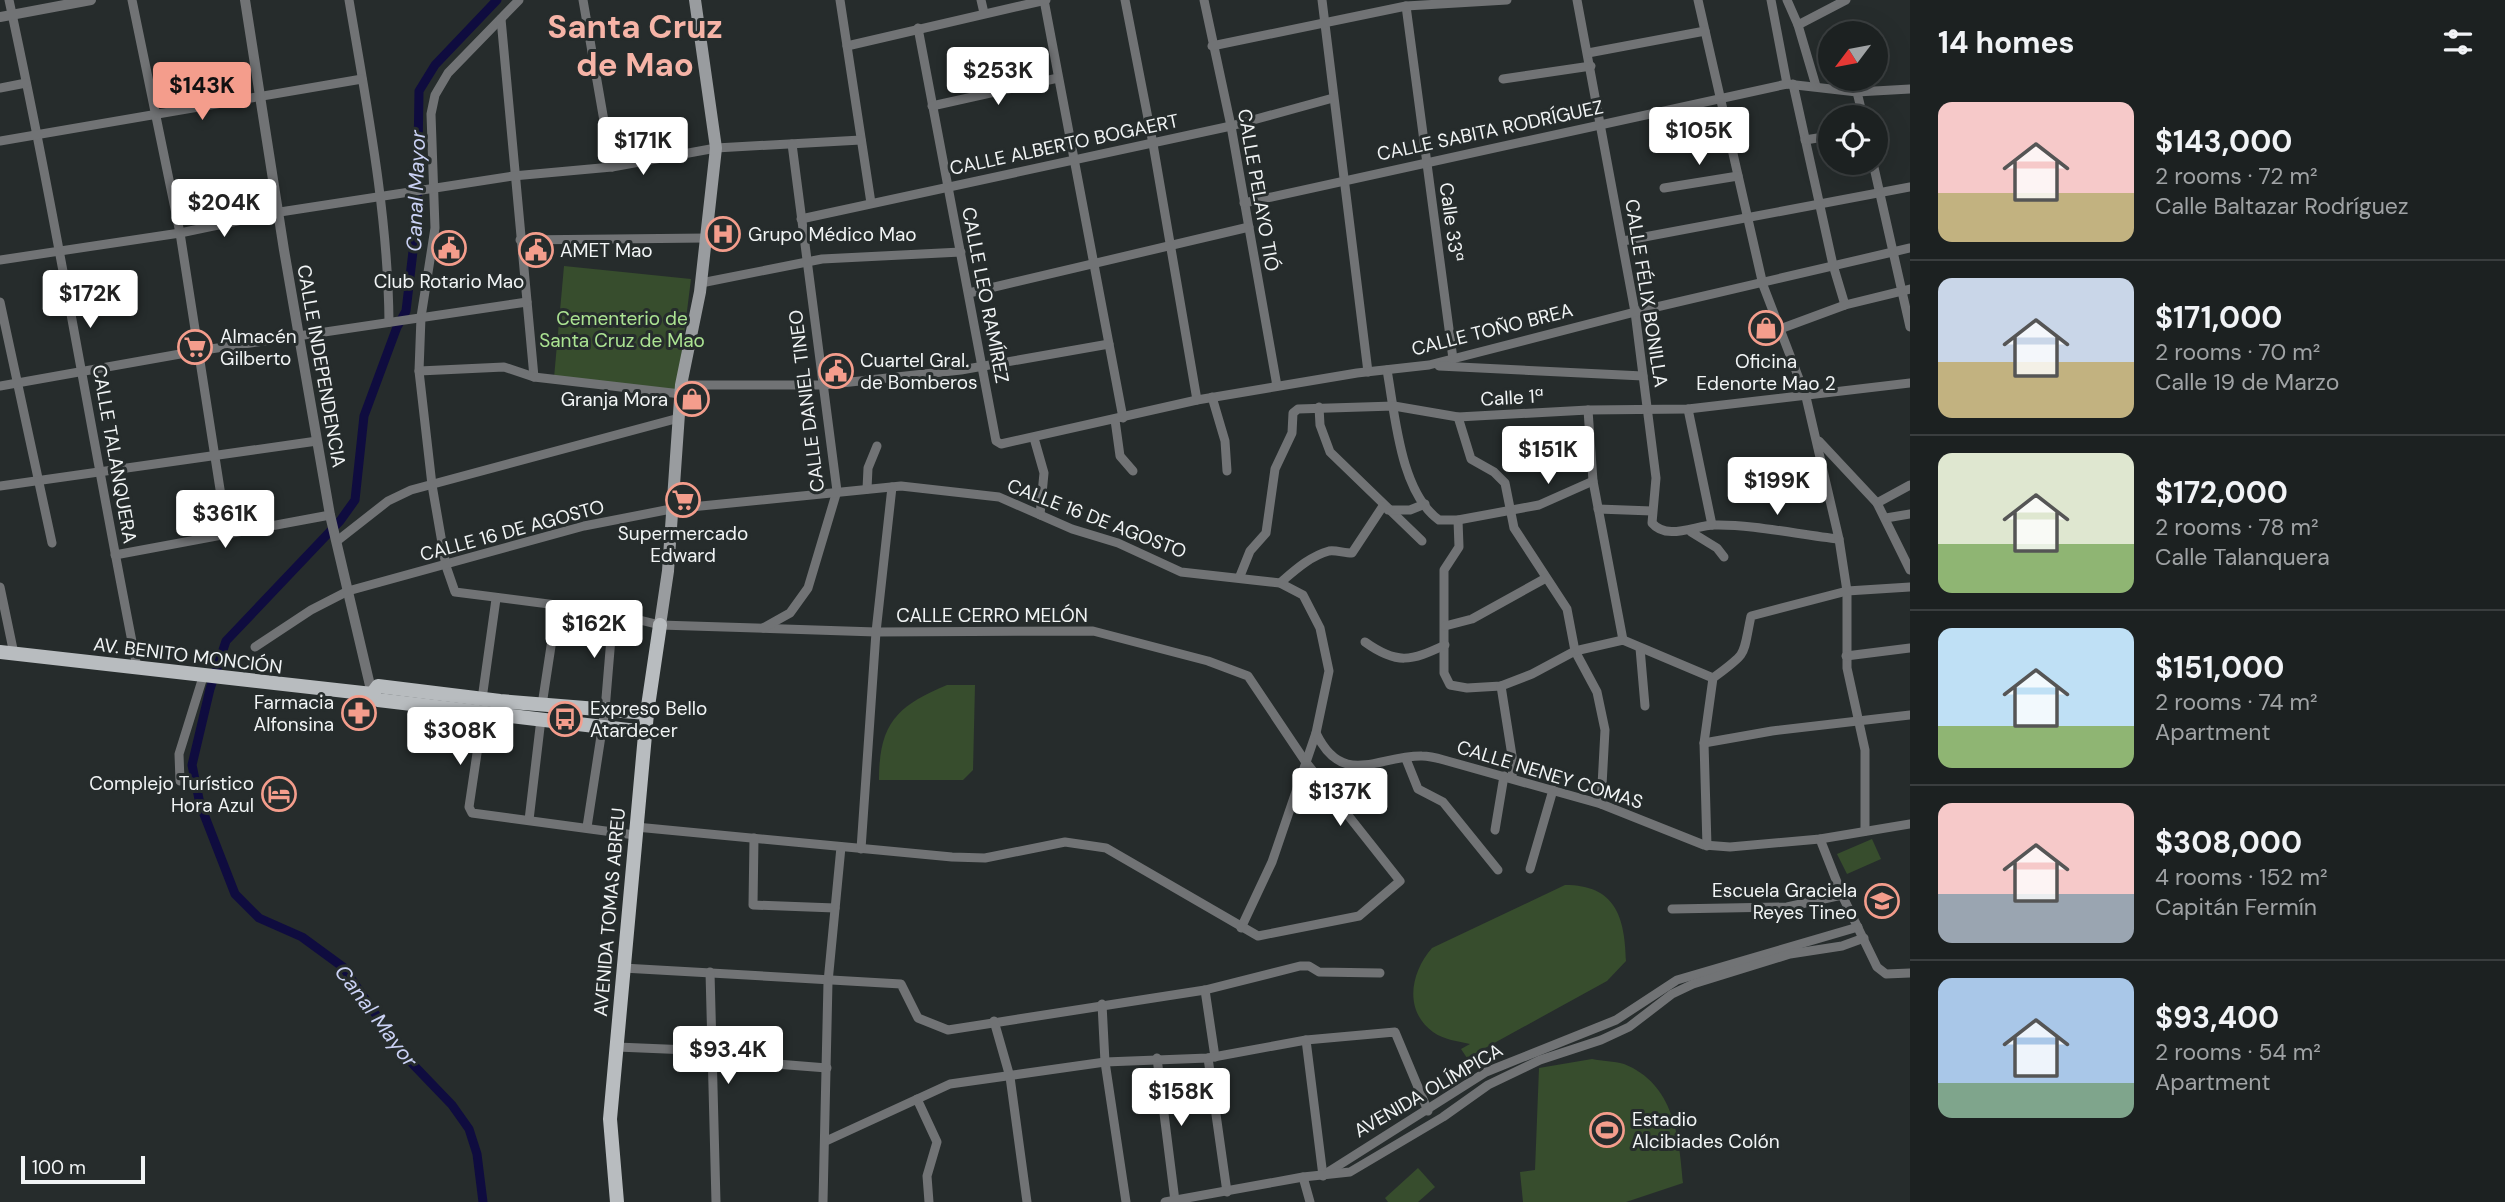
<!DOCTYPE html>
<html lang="en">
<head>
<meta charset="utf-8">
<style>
	:root { --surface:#1c2121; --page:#25292a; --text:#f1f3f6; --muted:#a0a3a5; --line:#3a3e3f; --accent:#f49d8c }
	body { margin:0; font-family:"DM Sans",sans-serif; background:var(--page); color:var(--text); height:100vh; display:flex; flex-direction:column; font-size:26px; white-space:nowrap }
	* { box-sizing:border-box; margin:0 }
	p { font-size:23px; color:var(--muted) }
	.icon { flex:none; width:38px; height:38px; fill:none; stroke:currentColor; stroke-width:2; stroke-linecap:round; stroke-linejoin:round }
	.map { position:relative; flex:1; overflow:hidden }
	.panel { display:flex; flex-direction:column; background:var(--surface); width:595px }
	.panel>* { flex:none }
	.needle { width:46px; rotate:238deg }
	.controls { position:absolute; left:1818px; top:21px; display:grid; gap:14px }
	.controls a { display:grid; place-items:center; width:70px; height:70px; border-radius:50%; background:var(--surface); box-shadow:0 7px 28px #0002,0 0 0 2px var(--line); font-size:35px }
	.scale { position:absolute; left:21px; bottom:18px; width:124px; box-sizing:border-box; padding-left:7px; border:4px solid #f1f4f5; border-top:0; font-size:19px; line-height:24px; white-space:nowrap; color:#f1f4f5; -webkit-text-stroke:5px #262c2c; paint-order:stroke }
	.price { position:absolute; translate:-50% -60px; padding:0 16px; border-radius:7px; background:#fff; color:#222; font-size:23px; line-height:46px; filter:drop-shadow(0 2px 4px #0008) }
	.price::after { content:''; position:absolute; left:50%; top:42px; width:21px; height:16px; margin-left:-10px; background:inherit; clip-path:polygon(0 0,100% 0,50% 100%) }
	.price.current { background:var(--accent); color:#111 }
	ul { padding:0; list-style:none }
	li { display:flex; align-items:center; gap:21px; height:175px; padding:0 28px }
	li+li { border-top:2px solid var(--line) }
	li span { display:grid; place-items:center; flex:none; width:196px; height:140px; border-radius:14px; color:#555 }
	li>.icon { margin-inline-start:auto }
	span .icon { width:84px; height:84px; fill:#fffc; stroke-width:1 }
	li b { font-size:30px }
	h2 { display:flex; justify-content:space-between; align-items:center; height:84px; padding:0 28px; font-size:30px }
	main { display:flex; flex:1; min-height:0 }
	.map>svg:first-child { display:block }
	.green { fill:#374d2d }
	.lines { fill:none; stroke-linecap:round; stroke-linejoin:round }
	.canal { stroke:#0f0c3f; stroke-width:9 }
	.minor { stroke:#717375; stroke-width:9 }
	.tertiary { stroke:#717375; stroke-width:10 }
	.secondary { stroke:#999c9f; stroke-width:12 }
	.primary { stroke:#b8bcbf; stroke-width:14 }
	.labels { text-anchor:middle; stroke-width:6; stroke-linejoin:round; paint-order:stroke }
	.street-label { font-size:19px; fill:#f1f4f5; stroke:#262c2c }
	.poi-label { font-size:19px; fill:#f1f4f5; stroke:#262c2c; text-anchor:start }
	.park-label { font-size:19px; fill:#abe392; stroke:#262c2c }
	.water-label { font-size:21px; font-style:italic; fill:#cbd2f5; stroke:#262c2c }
	.town-label { font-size:33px; font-weight:bold; fill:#f6b4a7; stroke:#262c2c }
</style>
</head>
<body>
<main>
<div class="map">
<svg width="1910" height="1202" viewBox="0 0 1910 1202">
	<rect width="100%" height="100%" fill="#262c2c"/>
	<g class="green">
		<path d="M564,266L691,279L677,391L554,378Z"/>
		<path d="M947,685H975L973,770L963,780H879C879,723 897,706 947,685Z"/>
		<path d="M1872,839L1881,859L1847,874L1837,854Z"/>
		<path d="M1565,885C1615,885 1625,916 1626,961L1607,981L1467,1058L1461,1049L1470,1044C1458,1041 1444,1040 1433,1032C1403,1010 1411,972 1432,948Z"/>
		<path d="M1592,1059C1602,1061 1614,1061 1624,1064C1674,1084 1679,1136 1683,1183L1626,1202H1523L1520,1172L1535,1170L1539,1068Z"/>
		<path d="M1418,1168L1435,1187L1418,1202H1388L1385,1198Z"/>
	</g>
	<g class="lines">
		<path class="canal" d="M483,1202L477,1154L469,1129L452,1105L403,1054L343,967L302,937L259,918L235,894L200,804L192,765L210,689L226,641L340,521L355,500L364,416L397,327L406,311L417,217L419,91L435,65L497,0"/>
		<g class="minor">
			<path d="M9,0C57,221 93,445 137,667"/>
			<path d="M132,0L180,233L227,534"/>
			<path d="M349,0C367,107 388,213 389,322"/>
			<path d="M519,0L448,73L435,95L431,114L435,228L421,317L419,371L432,485L446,566L455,592L603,611L660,625L876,632L1093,631L1208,661L1248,676L1305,761L1400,881L1359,916L1258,936L1106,848L1065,842L985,858L952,857L636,827"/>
			<path d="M583,0L612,167"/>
			<path d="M840,0L871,203"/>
			<path d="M981,0L984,13"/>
			<path d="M1044,0L1123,418"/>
			<path d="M1125,0L1153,144L1197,400"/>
			<path d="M1204,0L1231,126L1277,386"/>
			<path d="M1322,0L1368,372"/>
			<path d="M1577,0L1635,312L1656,478L1652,523C1667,541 1696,525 1714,525C1751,524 1801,535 1839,539"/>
			<path d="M1698,0L1763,285L1806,397L1839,539L1847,591V668L1865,750V831"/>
			<path d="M1771,0L1787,84"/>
			<path d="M1787,0L1798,25L1816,86"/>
			<path d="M1406,6L1453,359"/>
			<path d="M501,19L534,377"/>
			<path d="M1798,25L1846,0"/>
			<path d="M918,28L996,441L1001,444L1197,400L1357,373L1429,365L1635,312L1910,248"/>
			<path d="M847,46L1046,0"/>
			<path d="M1212,46L1406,6L1507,0"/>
			<path d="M1588,53L1705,31"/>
			<path d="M1503,79L1591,66"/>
			<path d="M1793,84L1833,265L1845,305"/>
			<path d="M0,88L26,83"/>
			<path d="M1857,92L1863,117"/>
			<path d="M932,106L1058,78"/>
			<path d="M1805,140L1830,136"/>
			<path d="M0,141L362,79"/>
			<path d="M1873,163L1910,327"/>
			<path d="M1664,188L1738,176"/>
			<path d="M1244,203L1787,84L1857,92L1910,89"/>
			<path d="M801,219L1231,126L1333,98"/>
			<path d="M520,240L706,238"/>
			<path d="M1623,241L1910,187"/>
			<path d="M0,260L180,233L280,212L513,176L612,167L716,148L861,140"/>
			<path d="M701,283L822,259L961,252"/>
			<path d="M969,293L1249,227"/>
			<path d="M0,302L52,543"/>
			<path d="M1780,329L1845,305L1910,289"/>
			<path d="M1439,366L1643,376"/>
			<path d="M1387,370C1395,414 1400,492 1439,520H1458L1539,505L1593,481"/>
			<path d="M419,371L504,367L534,377L681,394"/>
			<path d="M681,385H823L961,370L1109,344"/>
			<path d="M0,386L197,351L527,302"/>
			<path d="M1212,397L1225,441L1227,471"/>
			<path d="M1319,407L1320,425L1330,452L1422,541"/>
			<path d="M1688,409L1712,525"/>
			<path d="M1588,410L1593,481L1623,640"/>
			<path d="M1458,417L1471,459L1494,472L1505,483L1514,528L1567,609L1575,651L1597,692L1605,730L1601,804"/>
			<path d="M1115,420L1120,456L1133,471"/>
			<path d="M1034,438L1044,473L1040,515"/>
			<path d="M1819,441L1877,503L1910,570"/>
			<path d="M0,486L317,441"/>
			<path d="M867,489L868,468L877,446"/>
			<path d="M1877,503L1910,485"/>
			<path d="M1598,509L1652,511"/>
			<path d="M1388,510H1410L1425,504"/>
			<path d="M1886,518L1910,514"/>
			<path d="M1458,520L1459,547L1444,570V673L1450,685L1467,688L1501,686L1532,674L1575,651L1623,640L1713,678"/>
			<path d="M1691,532L1717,548L1724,557"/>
			<path d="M337,541L388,501L411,490L679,418"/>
			<path d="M115,555L330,515"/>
			<path d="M1240,576L1250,551L1266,533L1275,469L1292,433L1293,413L1298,409L1394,406L1458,417L1588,410L1688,409L1910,383"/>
			<path d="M1280,583C1294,571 1310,556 1329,551C1336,550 1344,553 1352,553L1383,506"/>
			<path d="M0,587L14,654"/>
			<path d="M1445,626L1472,619L1546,578"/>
			<path d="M763,628L790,613L808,588L837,491L792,144"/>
			<path d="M1365,642C1397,665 1411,661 1445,645"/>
			<path d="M255,647L311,610L348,591L584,526L671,509L901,486L999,497L1072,529L1118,543L1181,572L1280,583L1303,595L1320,628L1329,671L1316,733L1272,862L1241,928"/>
			<path d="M1640,648L1645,706"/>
			<path d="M1846,656L1910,648"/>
			<path d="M1501,686L1513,762L1512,778"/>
			<path d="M482,699L496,599"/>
			<path d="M542,705L557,607"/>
			<path d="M483,713L469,807L472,813L635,835"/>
			<path d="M1316,733C1343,789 1378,755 1422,756C1430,756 1437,758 1444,760L1601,804L1704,845L1730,847L1820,839L1910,824"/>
			<path d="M1704,743L1772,731L1910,715"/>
			<path d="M1406,759L1418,789L1443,802L1498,870"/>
			<path d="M180,781L179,754L203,677"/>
			<path d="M529,820L541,719"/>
			<path d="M587,827L605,710L613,614"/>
			<path d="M1495,830L1504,776"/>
			<path d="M754,838L753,905L835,908"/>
			<path d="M1820,839L1842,895L1877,967L1886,974L1910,973"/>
			<path d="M1707,846L1704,743L1713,678C1749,651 1742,658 1751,616L1847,591L1910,587"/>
			<path d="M861,849L876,632L892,487"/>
			<path d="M1530,869L1553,790"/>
			<path d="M1672,909L1787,907L1842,895"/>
			<path d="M623,968L901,984L918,1018L948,1030L1205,990L1300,966H1309L1319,972L1380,973"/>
			<path d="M710,972L716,1202"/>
			<path d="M1205,990L1215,1057"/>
			<path d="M1102,1004L1105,1062L1126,1202"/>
			<path d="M994,1021L1010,1077L1027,1202"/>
			<path d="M1306,1040L1323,1176"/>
			<path d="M617,1047L713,1051"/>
			<path d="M1157,1058L1175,1201"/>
			<path d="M1208,1058L1227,1192"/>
			<path d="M713,1059L827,1068"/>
			<path d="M917,1099L937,1142L927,1176L929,1202"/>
			<path d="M826,1141L950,1084L1105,1062L1208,1058L1306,1040L1395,1032L1428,1111"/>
			<path d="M1325,1174L1486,1072L1616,1020L1677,980L1858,927"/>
			<path d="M1303,1177L1310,1202"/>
			<path d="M823,1202L828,982L841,847"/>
			<path d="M1165,1202L1303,1177L1350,1172L1443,1117L1488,1085L1540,1060L1601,1040L1629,1027L1672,994L1693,984L1790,954L1842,946L1864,938"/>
		</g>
		<g class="tertiary">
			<path d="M245,0L284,250L330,515L372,694"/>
			<path d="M0,17L91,0"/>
		</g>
		<path class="secondary" d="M660,625L668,571L681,385L700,292L716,148L695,0"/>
		<g class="primary">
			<path d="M0,652L372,694L378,700L645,732"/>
			<path d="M372,694L378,686L500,701L647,713"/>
			<path d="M617,1202L610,1119L647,713L660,625"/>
		</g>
	</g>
	<defs>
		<g id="hospital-ring" transform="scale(1.75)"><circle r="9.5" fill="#262c2c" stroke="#f49d8c" stroke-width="1.5"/><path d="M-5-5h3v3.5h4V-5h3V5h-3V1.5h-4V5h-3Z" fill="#f49d8c"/></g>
		<g id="civic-ring" transform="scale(1.75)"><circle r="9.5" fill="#262c2c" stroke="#f49d8c" stroke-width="1.5"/><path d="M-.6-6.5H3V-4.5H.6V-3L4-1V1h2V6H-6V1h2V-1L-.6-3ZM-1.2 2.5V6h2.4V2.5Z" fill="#f49d8c"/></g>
		<g id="shop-ring" transform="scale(1.75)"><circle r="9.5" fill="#262c2c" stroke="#f49d8c" stroke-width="1.5"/><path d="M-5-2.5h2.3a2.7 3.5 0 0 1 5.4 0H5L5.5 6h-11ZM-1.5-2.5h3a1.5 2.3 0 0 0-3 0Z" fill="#f49d8c"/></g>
		<g id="supermarket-ring" transform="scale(1.75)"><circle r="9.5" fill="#262c2c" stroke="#f49d8c" stroke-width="1.5"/><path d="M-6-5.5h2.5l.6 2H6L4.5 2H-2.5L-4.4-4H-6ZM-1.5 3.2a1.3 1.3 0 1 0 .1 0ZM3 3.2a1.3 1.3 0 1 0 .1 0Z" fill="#f49d8c"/></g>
		<g id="pharmacy-ring" transform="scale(1.75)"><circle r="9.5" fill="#262c2c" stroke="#f49d8c" stroke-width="1.5"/><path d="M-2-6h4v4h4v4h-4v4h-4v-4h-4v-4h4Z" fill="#f49d8c"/></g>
		<g id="bus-ring" transform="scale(1.75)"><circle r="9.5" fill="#262c2c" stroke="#f49d8c" stroke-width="1.5"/><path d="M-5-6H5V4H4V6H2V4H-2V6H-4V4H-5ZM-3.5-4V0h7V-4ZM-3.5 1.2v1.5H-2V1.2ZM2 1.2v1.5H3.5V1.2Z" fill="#f49d8c"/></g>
		<g id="hotel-ring" transform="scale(1.75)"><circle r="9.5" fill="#262c2c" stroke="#f49d8c" stroke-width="1.5"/><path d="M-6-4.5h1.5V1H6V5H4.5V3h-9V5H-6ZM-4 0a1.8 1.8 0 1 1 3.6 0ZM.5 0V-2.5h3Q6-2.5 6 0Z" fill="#f49d8c"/></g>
		<g id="school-ring" transform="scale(1.75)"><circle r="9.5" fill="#262c2c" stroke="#f49d8c" stroke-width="1.5"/><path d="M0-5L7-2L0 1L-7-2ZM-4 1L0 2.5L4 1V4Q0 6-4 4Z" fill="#f49d8c"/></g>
		<g id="stadium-ring" transform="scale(1.75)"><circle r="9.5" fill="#262c2c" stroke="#f49d8c" stroke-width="1.5"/><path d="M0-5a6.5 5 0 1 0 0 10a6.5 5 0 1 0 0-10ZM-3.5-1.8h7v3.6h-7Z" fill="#f49d8c"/></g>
	</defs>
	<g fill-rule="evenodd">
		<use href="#hospital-ring" x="723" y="234"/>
		<use href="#civic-ring" x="449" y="248"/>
		<use href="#civic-ring" x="536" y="250"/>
		<use href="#shop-ring" x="1766" y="328"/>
		<use href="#supermarket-ring" x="195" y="347"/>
		<use href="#civic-ring" x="836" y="371"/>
		<use href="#shop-ring" x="692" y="399"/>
		<use href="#supermarket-ring" x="683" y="500"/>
		<use href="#pharmacy-ring" x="359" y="713"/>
		<use href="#bus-ring" x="565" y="719"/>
		<use href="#hotel-ring" x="279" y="794"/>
		<use href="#school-ring" x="1882" y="901"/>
		<use href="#stadium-ring" x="1607" y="1130"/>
	</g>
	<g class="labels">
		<g class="street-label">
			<text transform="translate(1490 130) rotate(-12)" y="7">CALLE SABITA RODRÍGUEZ</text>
			<text transform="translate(1064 144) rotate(-12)" y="7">CALLE ALBERTO BOGAERT</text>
			<text transform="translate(1259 190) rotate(80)" y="7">CALLE PELAYO TIÓ</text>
			<text transform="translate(1452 222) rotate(82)" y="7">Calle 33ª</text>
			<text transform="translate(1647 293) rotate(81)" y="7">CALLE FÉLIX BONILLA</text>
			<text transform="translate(986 295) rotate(79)" y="7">CALLE LEO RAMÍREZ</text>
			<text transform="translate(1492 329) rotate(-14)" y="7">CALLE TOÑO BREA</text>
			<text transform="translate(322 366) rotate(80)" y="7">CALLE INDEPENDENCIA</text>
			<text transform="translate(1512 397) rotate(-3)" y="7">Calle 1ª</text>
			<text transform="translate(806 401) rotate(-97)" y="7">CALLE DANIEL TINEO</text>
			<text transform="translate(115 454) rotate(80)" y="7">CALLE TALANQUERA</text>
			<text transform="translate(1097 518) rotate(21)" y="7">CALLE 16 DE AGOSTO</text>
			<text transform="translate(512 530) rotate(-15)" y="7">CALLE 16 DE AGOSTO</text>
			<text x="992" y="622">CALLE CERRO MELÓN</text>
			<text transform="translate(188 655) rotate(7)" y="7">AV. BENITO MONCIÓN</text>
			<text transform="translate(1550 774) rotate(17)" y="7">CALLE NENEY COMAS</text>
			<text transform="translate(609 912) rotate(-85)" y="7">AVENIDA TOMAS ABREU</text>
			<text transform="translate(1428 1090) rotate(-30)" y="7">AVENIDA OLÍMPICA</text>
		</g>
		<g class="poi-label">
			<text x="748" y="241">Grupo Médico Mao</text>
			<text x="560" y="257">AMET Mao</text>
			<text x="449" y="288" text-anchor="middle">Club Rotario Mao</text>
			<text x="220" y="343">Almacén<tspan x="220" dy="22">Gilberto</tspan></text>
			<text x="860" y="367">Cuartel Gral.<tspan x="860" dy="22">de Bomberos</tspan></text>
			<text x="1766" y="368" text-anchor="middle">Oficina<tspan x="1766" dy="22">Edenorte Mao 2</tspan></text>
			<text x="668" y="406" text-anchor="end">Granja Mora</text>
			<text x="683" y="540" text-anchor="middle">Supermercado<tspan x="683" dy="22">Edward</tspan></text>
			<text x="334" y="709" text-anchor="end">Farmacia<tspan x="334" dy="22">Alfonsina</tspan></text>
			<text x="590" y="715">Expreso Bello<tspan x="590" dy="22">Atardecer</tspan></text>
			<text x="254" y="790" text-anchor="end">Complejo Turístico<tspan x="254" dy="22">Hora Azul</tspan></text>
			<text x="1857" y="897" text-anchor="end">Escuela Graciela<tspan x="1857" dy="22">Reyes Tineo</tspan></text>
			<text x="1632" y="1126">Estadio<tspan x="1632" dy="22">Alcibiades Colón</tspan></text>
		</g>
		<g class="park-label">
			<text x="622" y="325">Cementerio de<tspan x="622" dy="22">Santa Cruz de Mao</tspan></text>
		</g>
		<g class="water-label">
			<text transform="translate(416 191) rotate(-88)" y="7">Canal Mayor</text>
			<text transform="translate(376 1016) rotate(53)" y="7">Canal Mayor</text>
		</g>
		<g class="town-label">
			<text x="635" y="38">Santa Cruz<tspan x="635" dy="38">de Mao</tspan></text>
		</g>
	</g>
</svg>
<div class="controls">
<a><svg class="needle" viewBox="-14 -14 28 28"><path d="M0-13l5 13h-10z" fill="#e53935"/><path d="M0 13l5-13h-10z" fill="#a0a3a5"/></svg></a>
<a><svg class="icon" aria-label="locate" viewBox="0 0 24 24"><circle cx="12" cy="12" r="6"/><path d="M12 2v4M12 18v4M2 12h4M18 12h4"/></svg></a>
</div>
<div class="scale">100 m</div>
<b class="price" style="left:998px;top:107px">$253K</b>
<b class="price current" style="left:202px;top:122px">$143K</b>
<b class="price" style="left:1699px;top:167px">$105K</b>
<b class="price" style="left:643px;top:177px">$171K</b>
<b class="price" style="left:224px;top:239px">$204K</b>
<b class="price" style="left:90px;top:330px">$172K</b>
<b class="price" style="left:1548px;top:486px">$151K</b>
<b class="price" style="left:1777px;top:517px">$199K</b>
<b class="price" style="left:225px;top:550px">$361K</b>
<b class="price" style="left:594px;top:660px">$162K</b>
<b class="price" style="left:460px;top:767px">$308K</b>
<b class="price" style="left:1340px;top:828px">$137K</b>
<b class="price" style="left:728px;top:1086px">$93.4K</b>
<b class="price" style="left:1181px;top:1128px">$158K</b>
</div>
<section class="panel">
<h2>14 homes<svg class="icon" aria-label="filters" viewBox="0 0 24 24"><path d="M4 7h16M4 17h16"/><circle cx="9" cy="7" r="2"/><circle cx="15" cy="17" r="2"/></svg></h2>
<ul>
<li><span style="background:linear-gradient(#f6c9c9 65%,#c2b280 0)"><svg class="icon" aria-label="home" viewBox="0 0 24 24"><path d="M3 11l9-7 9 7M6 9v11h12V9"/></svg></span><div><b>$143,000</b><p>2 rooms · 72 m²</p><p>Calle Baltazar Rodríguez</p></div></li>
<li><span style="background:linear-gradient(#c9d6e8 60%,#c2b280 0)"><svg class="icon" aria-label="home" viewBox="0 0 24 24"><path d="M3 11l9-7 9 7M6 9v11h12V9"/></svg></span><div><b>$171,000</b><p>2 rooms · 70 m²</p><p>Calle 19 de Marzo</p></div></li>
<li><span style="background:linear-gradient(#dfe7d0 65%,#8fb573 0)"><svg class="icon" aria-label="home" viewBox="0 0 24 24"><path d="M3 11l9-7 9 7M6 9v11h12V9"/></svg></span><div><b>$172,000</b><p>2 rooms · 78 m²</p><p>Calle Talanquera</p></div></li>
<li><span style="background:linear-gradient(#bfe0f5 70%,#8fb573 0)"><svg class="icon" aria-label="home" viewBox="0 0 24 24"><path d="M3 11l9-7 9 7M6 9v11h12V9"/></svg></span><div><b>$151,000</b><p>2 rooms · 74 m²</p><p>Apartment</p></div></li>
<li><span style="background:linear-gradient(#f6c9c9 65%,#9aa5b1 0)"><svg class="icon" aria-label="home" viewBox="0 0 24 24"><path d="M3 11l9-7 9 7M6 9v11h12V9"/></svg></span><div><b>$308,000</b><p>4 rooms · 152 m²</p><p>Capitán Fermín</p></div></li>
<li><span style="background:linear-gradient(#a9c7e8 75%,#7fa58c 0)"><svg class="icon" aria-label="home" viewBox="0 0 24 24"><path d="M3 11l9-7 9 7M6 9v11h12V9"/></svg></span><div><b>$93,400</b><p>2 rooms · 54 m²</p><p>Apartment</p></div></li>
</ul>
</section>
</main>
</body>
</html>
